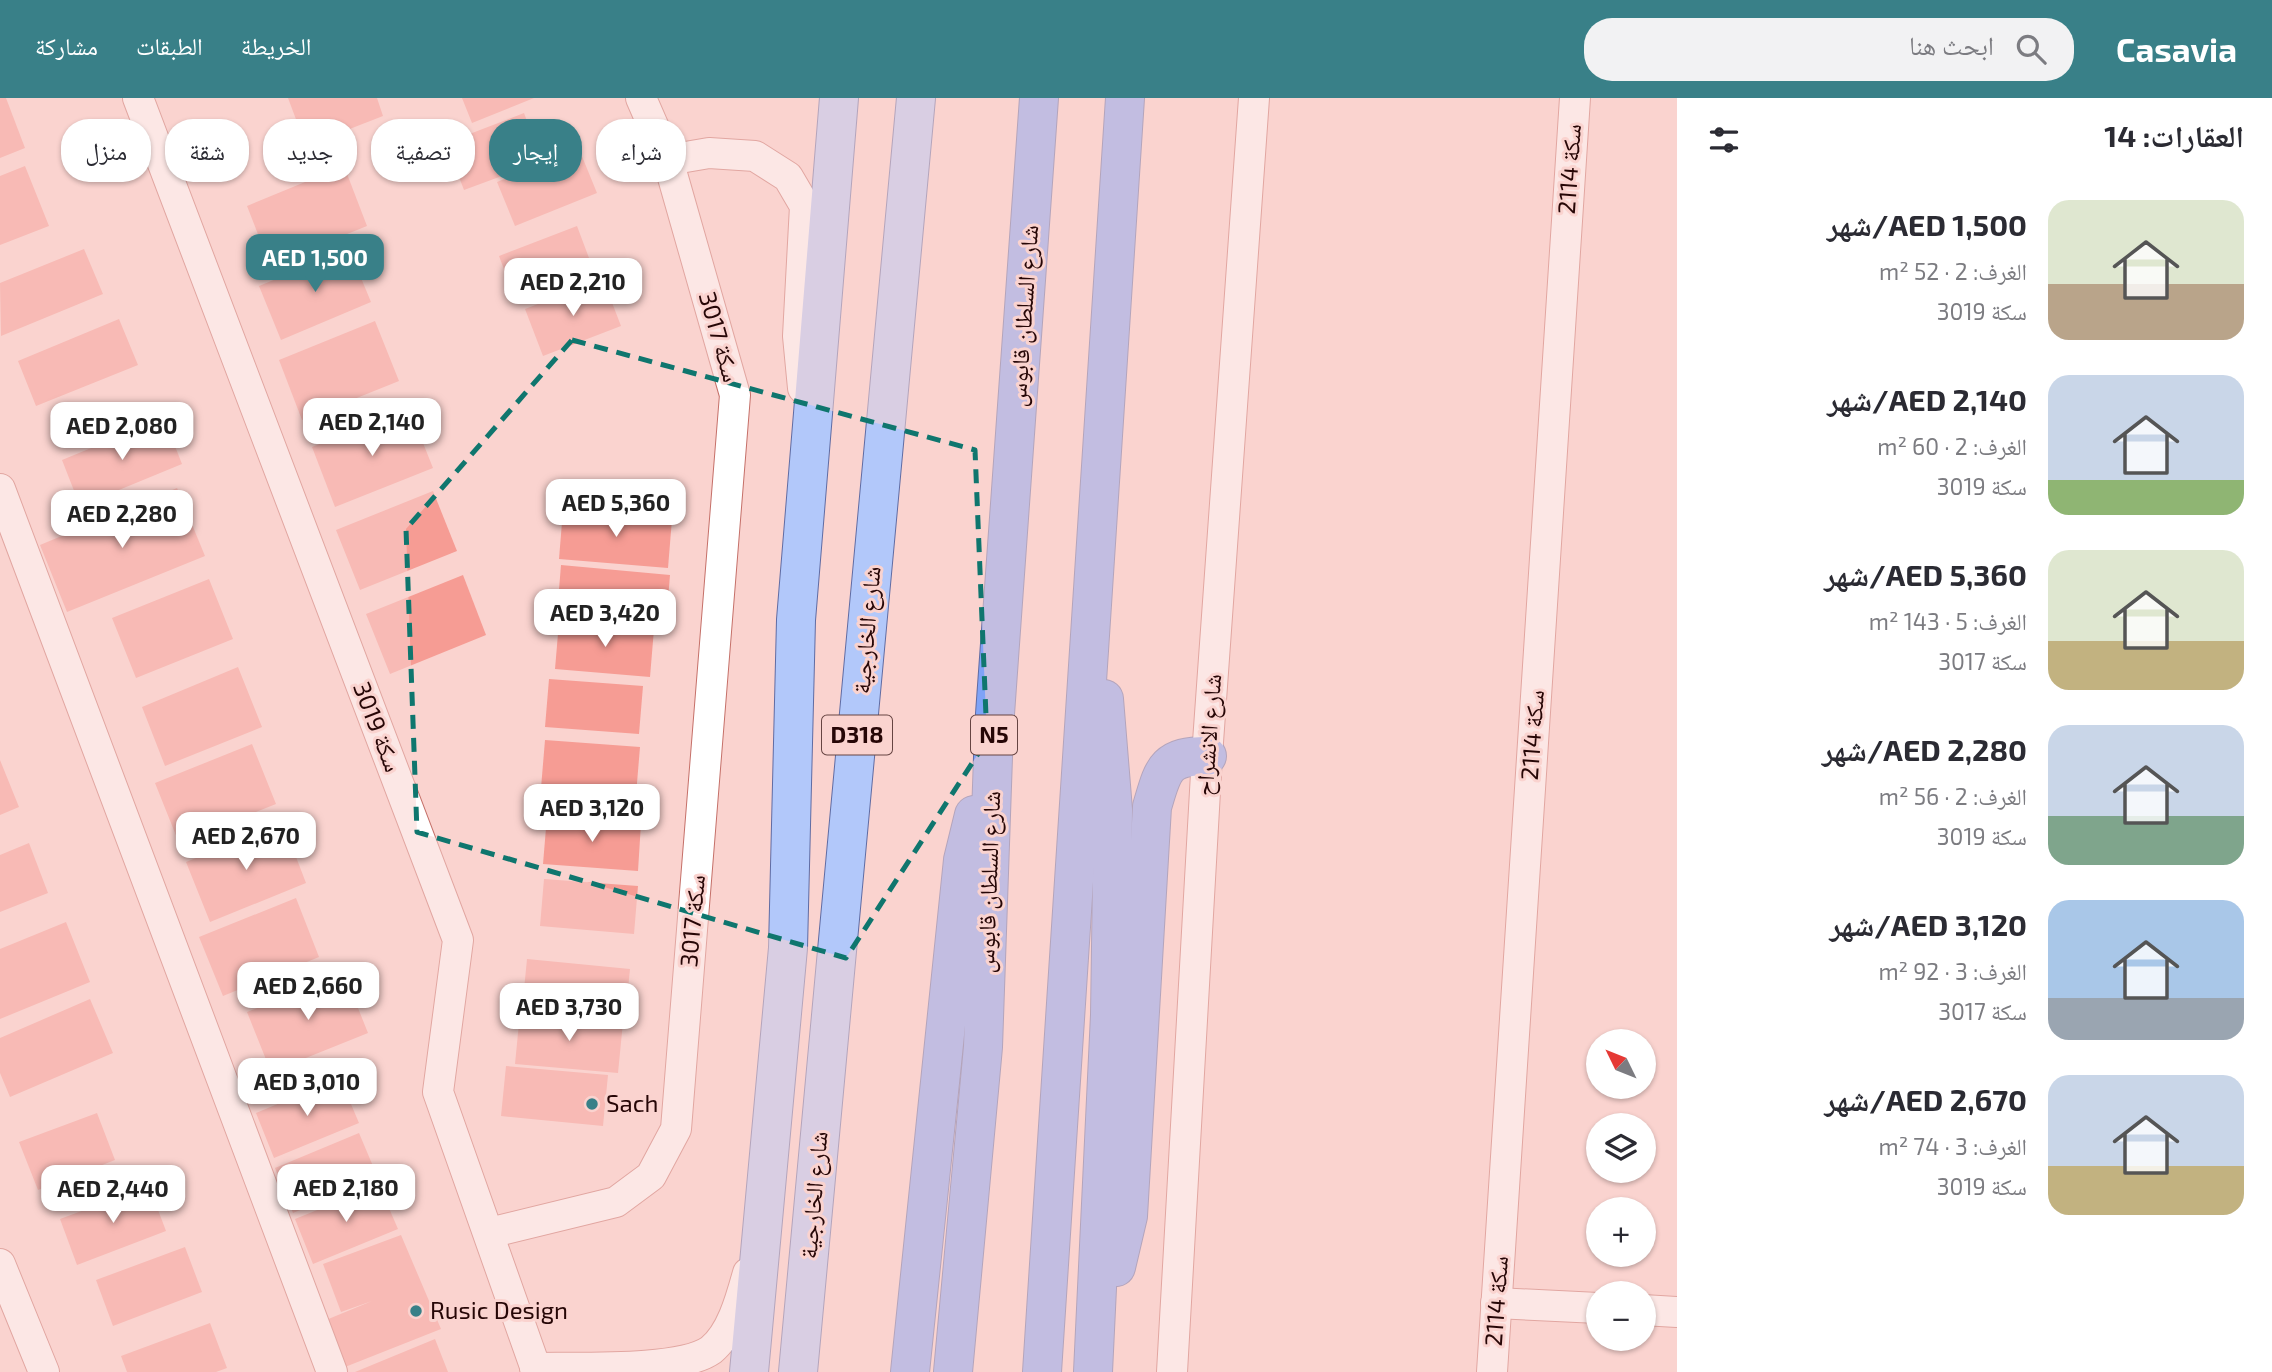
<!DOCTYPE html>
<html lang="ar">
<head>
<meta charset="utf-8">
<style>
	:root { --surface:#fff; --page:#f2f2f3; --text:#2b2b33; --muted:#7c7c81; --accent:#398088 }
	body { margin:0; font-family:"Exo 2","Noto Naskh Arabic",sans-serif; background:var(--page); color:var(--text); direction:rtl; height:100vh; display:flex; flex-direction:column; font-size:26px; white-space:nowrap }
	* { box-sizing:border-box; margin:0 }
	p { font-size:23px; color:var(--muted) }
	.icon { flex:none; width:38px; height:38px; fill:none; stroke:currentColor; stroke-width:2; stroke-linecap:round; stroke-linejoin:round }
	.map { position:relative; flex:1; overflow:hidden; direction:ltr }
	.sheet { display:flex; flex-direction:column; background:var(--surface); width:595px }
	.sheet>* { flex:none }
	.top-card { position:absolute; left:21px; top:21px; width:665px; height:63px; direction:rtl; display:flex; gap:14px }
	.needle { width:46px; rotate:313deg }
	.controls { position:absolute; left:1586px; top:931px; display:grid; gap:14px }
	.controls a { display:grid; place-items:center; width:70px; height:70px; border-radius:50%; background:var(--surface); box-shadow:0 2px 5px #0004; font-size:35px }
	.price { position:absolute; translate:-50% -60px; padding:0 16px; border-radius:14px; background:#fff; color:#222; font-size:23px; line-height:46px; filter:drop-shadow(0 2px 4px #0008) }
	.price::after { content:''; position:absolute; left:50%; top:42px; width:21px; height:16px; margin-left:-10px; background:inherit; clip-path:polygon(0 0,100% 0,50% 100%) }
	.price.on { background:var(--accent); color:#fff }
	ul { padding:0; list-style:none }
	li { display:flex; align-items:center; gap:21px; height:175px; padding:0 28px }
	li span { display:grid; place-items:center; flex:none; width:196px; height:140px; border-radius:21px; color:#555 }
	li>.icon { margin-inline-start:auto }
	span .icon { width:84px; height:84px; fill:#fffc; stroke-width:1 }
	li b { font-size:30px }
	h2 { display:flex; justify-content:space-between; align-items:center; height:84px; padding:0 28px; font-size:30px }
	.chip { padding:0 24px; border-radius:28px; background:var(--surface); box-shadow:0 2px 5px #0004; font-size:24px; line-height:63px }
	.chip.on { background:var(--accent); color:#fff }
	header { display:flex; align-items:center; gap:42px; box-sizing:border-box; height:98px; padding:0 35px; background:var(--accent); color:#fff }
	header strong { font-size:33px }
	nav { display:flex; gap:38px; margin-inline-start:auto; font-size:24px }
	.search { width:490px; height:63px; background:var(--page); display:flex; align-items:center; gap:18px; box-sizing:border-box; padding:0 24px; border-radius:28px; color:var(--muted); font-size:26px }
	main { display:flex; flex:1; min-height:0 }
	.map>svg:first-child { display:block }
	.building { fill:#f69c94 }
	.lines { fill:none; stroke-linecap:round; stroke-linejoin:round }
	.minor-casing { stroke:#c57069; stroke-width:32 }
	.major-casing { stroke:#606ca3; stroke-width:40 }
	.highway-casing { stroke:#606ca3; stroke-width:40 }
	.minor { stroke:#fff; stroke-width:30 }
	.major { stroke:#b2c8fa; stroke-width:38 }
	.highway { stroke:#7fa3f7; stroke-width:38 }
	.marked { fill:none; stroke:#0f766e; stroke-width:5; stroke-dasharray:14 9; stroke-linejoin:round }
	.poi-dot { fill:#398088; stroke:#fad3cf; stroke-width:2.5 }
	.labels { text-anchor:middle; stroke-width:6; stroke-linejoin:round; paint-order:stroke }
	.shield { fill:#fad3cf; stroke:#664442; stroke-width:2 }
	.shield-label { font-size:23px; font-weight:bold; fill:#260606 }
	.street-label { font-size:24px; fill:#260606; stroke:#fad3cf }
	.poi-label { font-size:24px; fill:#260606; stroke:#fad3cf; text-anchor:start }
</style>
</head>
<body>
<header>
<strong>Casavia</strong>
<div class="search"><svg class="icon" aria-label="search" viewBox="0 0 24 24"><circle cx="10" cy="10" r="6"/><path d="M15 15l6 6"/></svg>ابحث هنا</div>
<nav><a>الخريطة</a><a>الطبقات</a><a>مشاركة</a></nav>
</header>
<main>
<section class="sheet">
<h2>العقارات: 14<svg class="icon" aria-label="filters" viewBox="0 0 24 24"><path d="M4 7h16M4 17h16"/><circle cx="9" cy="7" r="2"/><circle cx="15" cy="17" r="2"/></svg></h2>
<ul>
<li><span style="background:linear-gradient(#dfe7d0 60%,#b9a48a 0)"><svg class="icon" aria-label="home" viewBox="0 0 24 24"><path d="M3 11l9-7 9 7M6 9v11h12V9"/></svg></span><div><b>AED 1,500/شهر</b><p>الغرف: 2 · 52 m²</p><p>سكة 3019</p></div></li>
<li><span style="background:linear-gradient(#c9d6e8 75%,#8fb573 0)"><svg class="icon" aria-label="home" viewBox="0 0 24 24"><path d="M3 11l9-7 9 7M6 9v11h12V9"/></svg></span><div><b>AED 2,140/شهر</b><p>الغرف: 2 · 60 m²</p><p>سكة 3019</p></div></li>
<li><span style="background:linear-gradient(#dfe7d0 65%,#c2b280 0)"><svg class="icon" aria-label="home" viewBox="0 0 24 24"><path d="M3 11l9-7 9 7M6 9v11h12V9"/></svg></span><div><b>AED 5,360/شهر</b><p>الغرف: 5 · 143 m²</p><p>سكة 3017</p></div></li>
<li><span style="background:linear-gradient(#c9d6e8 65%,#7fa58c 0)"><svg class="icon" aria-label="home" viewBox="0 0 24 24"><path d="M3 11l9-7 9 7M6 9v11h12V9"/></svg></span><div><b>AED 2,280/شهر</b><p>الغرف: 2 · 56 m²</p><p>سكة 3019</p></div></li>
<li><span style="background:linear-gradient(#a9c7e8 70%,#9aa5b1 0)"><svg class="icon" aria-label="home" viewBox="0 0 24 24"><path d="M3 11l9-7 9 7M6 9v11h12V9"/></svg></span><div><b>AED 3,120/شهر</b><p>الغرف: 3 · 92 m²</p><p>سكة 3017</p></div></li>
<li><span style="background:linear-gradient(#c9d6e8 65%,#c2b280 0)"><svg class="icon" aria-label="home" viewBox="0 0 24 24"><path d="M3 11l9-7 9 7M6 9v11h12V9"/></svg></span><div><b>AED 2,670/شهر</b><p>الغرف: 3 · 74 m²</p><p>سكة 3019</p></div></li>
</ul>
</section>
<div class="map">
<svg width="1677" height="1274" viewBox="0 0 1677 1274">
	<rect width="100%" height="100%" fill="#fad3cf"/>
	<g class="building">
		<path d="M0,0H6L25,50L0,60Z"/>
		<path d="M288,0H377L383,18L306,48Z"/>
		<path d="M462,0H534L472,25Z"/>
		<path d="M524,15L542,63L464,92L446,45Z"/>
		<path d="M579,51L597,95L515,128L497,84Z"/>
		<path d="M25,68L49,128L0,147V78Z"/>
		<path d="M344,68L367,128L270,167L247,108Z"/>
		<path d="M577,128L595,176L517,206L499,158Z"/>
		<path d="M84,151L103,196L1,238L0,185Z"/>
		<path d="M349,151L371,204L281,242L259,188Z"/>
		<path d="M603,181L621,228L543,258L525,211Z"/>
		<path d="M119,221L138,267L36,308L18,263Z"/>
		<path d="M375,223L399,283L302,322L279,262Z"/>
		<path d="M409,310L433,370L335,409L312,349Z"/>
		<path d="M164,320L182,366L80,408L62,362Z"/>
		<path d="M177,390L205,458L67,514L40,447Z"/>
		<path d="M433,393L457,453L360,492L336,432Z"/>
		<path d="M563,412L672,421L668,470L559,461Z"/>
		<path d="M561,467L670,477L666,526L557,516Z"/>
		<path d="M463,477L486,537L390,576L366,516Z"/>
		<path d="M209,481L233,541L136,580L112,520Z"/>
		<path d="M559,524L654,531L650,579L555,571Z"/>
		<path d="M238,569L262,629L165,668L142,609Z"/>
		<path d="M549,581L643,588L639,636L545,629Z"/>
		<path d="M545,642L640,649L636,697L541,690Z"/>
		<path d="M252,646L276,706L179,745L155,685Z"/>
		<path d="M0,662L19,709L0,717Z"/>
		<path d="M547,718L641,725L638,773L543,766Z"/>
		<path d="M283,725L306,785L210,824L186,764Z"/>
		<path d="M29,745L48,795L0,814V757Z"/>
		<path d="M544,781L638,788L634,836L540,828Z"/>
		<path d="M296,800L319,859L223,898L199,839Z"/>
		<path d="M66,824L90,884L0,921V851Z"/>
		<path d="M527,861L630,871L625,921L522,912Z"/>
		<path d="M344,875L368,935L271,974L247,914Z"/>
		<path d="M90,901L113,955L10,999L0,975V940Z"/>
		<path d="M520,915L623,924L618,975L515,966Z"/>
		<path d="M506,968L608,977L603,1028L501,1018Z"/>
		<path d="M340,980L359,1025L274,1060L256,1015Z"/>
		<path d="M97,1015L115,1062L38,1092L19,1044Z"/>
		<path d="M359,1035L378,1080L293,1115L275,1070Z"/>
		<path d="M379,1087L398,1131L313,1166L295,1121Z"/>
		<path d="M149,1088L166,1133L77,1167L60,1121Z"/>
		<path d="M401,1137L441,1231L345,1269L326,1222L372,1203L341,1214L323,1166Z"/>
		<path d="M185,1149L202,1194L113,1228L96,1182Z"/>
		<path d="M210,1225L227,1270L216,1274H127L121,1258Z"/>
		<path d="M435,1241L448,1274H355Z"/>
	</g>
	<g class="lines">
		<g class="minor-casing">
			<g id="minor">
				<path d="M138,0L458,842L438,994L537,1274"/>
				<path d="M668,62L709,55L755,58L788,79L805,108L798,238L803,290"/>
				<path d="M0,391L332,1274"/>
				<path d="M489,1135L616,1104L651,1078L676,1031L735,297L668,62L641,0"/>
				<path d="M0,1166L44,1274"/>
				<path d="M1496,1205L1598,1210"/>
				<path d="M1643,1212L1677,1214"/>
				<path d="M535,1270C577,1269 680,1274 711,1252C732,1235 741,1200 748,1175"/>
				<path d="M1172,1274L1207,658L1254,0"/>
				<path d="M1492,1274L1575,0"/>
			</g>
		</g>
		<g class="major-casing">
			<g id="major">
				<path d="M749,1274L788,850L796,522L839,0"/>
				<path d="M798,1274L916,0"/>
			</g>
		</g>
		<g class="highway-casing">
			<g id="highway">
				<path d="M1116,1169L1128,1118L1152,709C1163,672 1164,658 1207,658"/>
				<path d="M910,1274L963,762L974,717"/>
				<path d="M953,1274L983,949L994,630L1039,0"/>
				<path d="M1042,1274L1125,0"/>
				<path d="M1093,1274L1110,917L1113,712L1104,601"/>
			</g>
		</g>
		<use href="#minor" class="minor"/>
		<use href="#major" class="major"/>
		<use href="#highway" class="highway"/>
	</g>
	<path d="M0 0H1677V1274H0ZM572,242L975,352L987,642L846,860L417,734L406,431Z" fill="#fad3cf" fill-opacity=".55" fill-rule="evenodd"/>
	<path class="marked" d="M572,242L975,352L987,642L846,860L417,734L406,431Z"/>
	<g class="poi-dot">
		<circle cx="592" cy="1006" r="7"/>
		<circle cx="416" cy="1213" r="7"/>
	</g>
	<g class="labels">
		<g class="shield">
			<rect x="822" y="617.5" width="70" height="39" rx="5"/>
			<rect x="971" y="617.5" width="46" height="39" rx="5"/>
		</g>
		<g class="shield-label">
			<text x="857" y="645">D318</text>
			<text x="994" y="645">N5</text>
		</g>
		<g class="street-label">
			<text transform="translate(1570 71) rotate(-86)" y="8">سكة 2114</text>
			<text transform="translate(1024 218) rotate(-86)" y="8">شارع السلطان قابوس</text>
			<text transform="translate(719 239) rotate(74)" y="8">سكة 3017</text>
			<text transform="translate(867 532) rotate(-85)" y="8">شارع الخارجية</text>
			<text transform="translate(377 629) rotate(69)" y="8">سكة 3019</text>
			<text transform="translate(1209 637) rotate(-86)" y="8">شارع الانشراح</text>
			<text transform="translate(1533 637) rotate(-86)" y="8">سكة 2114</text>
			<text transform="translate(989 784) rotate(-88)" y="8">شارع السلطان قابوس</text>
			<text transform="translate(693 823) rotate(-85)" y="8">سكة 3017</text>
			<text transform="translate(814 1097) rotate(-85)" y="8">شارع الخارجية</text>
			<text transform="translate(1497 1203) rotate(-86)" y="8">سكة 2114</text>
		</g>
		<g class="poi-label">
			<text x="606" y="1014">Sach</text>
			<text x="430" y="1221">Rusic Design</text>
		</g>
	</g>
</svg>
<div class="controls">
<a><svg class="needle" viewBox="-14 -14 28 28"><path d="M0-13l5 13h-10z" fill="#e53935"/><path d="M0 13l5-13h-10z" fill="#7c7c81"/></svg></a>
<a><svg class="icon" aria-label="layers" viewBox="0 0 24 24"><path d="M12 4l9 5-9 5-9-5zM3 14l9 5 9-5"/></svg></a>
<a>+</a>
<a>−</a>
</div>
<b class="price on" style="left:315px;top:196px">AED 1,500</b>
<b class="price" style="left:573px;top:220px">AED 2,210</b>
<b class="price" style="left:372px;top:360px">AED 2,140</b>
<b class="price" style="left:122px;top:364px">AED 2,080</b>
<b class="price" style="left:616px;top:441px">AED 5,360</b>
<b class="price" style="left:122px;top:452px">AED 2,280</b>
<b class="price" style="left:605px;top:551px">AED 3,420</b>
<b class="price" style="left:592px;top:746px">AED 3,120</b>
<b class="price" style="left:246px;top:774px">AED 2,670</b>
<b class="price" style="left:308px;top:924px">AED 2,660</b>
<b class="price" style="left:569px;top:945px">AED 3,730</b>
<b class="price" style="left:307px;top:1020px">AED 3,010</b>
<b class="price" style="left:346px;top:1126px">AED 2,180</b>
<b class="price" style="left:113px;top:1127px">AED 2,440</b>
<div class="top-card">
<a class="chip">شراء</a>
<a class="chip on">إيجار</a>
<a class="chip">تصفية</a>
<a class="chip">جديد</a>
<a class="chip">شقة</a>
<a class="chip">منزل</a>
</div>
</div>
</main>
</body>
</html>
